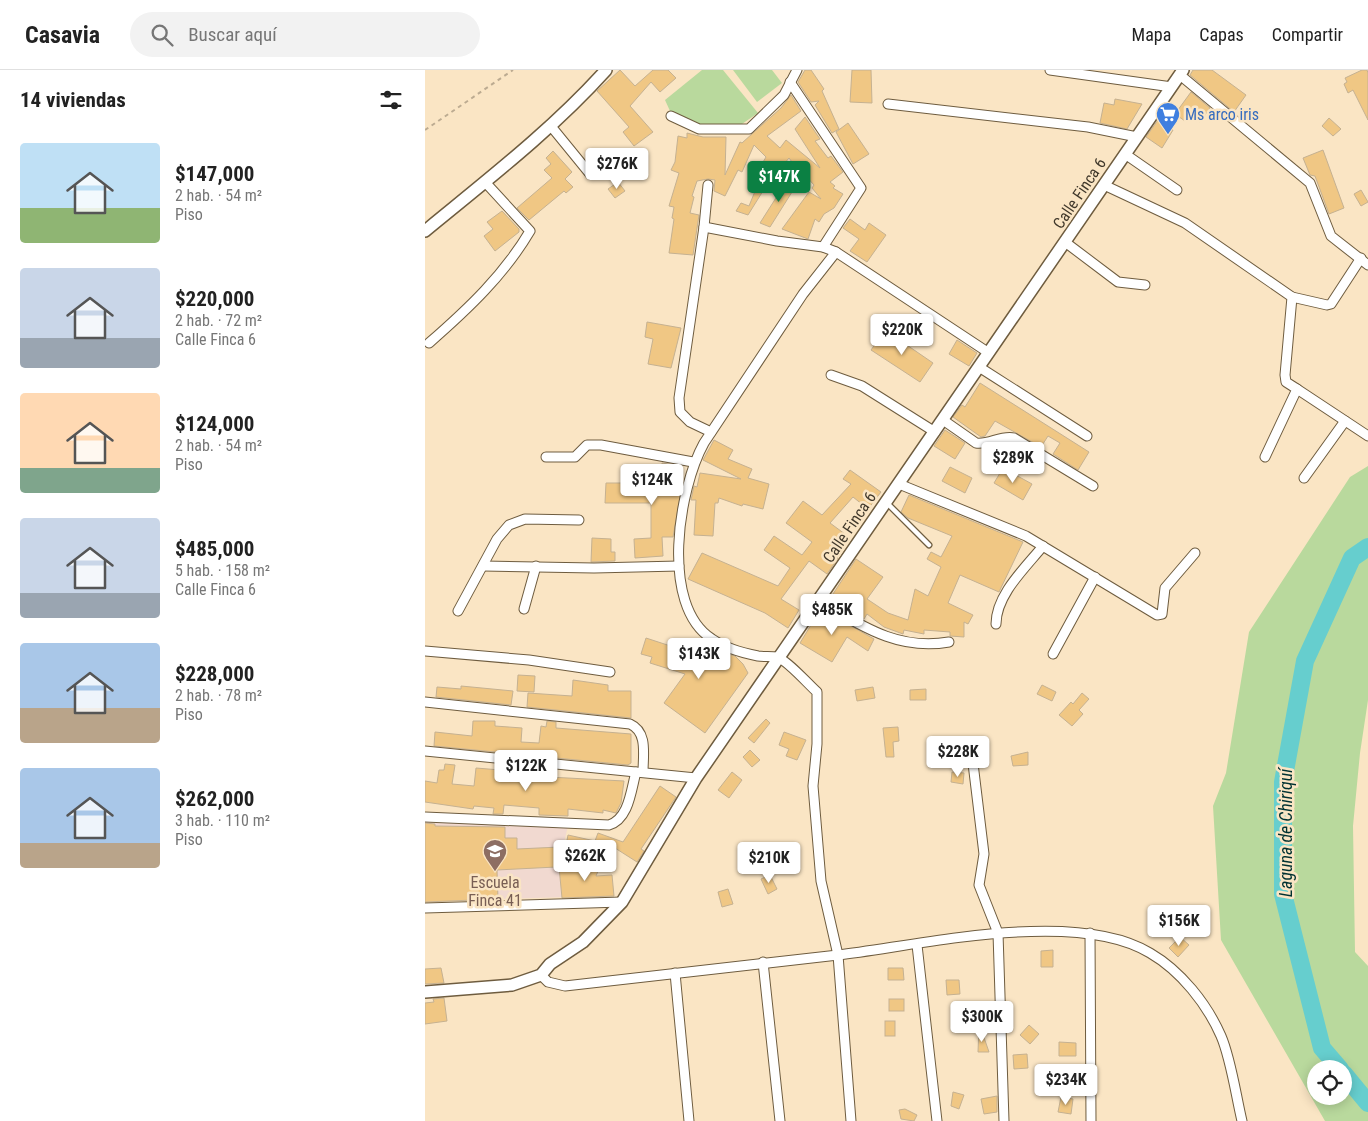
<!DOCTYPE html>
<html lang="es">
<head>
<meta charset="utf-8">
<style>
	:root { --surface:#fff; --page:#f2f2f2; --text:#222; --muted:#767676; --line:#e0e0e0; --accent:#0b8043 }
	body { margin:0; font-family:"Roboto Condensed",sans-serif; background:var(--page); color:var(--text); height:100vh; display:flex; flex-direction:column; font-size:19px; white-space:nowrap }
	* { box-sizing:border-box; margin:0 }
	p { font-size:16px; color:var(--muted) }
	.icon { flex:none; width:28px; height:28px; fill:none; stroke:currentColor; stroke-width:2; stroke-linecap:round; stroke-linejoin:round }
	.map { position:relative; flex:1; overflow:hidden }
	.side { display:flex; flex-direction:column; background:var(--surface); width:425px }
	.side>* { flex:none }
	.controls { position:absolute; left:882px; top:990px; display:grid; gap:10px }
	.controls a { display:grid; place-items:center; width:45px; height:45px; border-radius:50%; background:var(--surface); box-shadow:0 2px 12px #0003; font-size:25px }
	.price { position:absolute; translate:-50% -42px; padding:0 11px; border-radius:5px; background:#fff; color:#222; font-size:16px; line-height:32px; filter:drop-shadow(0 1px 2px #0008) }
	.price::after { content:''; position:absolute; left:50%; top:30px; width:15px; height:11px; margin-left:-8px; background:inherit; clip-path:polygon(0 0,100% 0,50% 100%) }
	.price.current { background:var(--accent); color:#fff }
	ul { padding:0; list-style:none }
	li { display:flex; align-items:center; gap:15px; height:125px; padding:0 20px }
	li span { display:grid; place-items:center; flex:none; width:140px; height:100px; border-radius:5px; color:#555 }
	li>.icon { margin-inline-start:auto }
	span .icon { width:60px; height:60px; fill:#fffc; stroke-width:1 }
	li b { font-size:21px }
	h2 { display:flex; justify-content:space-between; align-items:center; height:60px; padding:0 20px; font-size:21px }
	header { display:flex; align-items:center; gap:30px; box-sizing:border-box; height:70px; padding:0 25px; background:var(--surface); border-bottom:1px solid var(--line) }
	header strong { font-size:24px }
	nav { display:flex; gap:28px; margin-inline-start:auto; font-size:18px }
	.search { width:350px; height:45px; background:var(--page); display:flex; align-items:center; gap:12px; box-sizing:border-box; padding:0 18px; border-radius:28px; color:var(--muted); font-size:19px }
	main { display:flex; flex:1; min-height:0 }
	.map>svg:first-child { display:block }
	.education { fill:#f1d9d0 }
	.green { fill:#b9d99d; fill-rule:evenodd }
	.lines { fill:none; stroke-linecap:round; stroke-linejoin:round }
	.river { stroke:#66cece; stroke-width:18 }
	.building { fill:#f0c784; stroke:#c5b191 }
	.service-casing { stroke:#6e5c3f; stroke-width:7 }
	.minor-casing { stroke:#6e5c3f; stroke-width:11 }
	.tertiary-casing { stroke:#6e5c3f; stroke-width:14 }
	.path { stroke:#bcab91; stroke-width:2; stroke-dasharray:4 4; stroke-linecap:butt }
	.service { stroke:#fff; stroke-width:4.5 }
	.minor { stroke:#fff; stroke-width:9 }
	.tertiary { stroke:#fff; stroke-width:11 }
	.labels { text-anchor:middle; stroke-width:5; stroke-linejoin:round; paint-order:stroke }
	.shop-label { font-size:16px; fill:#366cbe; stroke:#fae5c4; text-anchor:start }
	.street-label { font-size:16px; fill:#40382b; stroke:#fae5c4 }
	.education-label { font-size:16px; fill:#785e54; stroke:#fae5c4 }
	.water-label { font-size:18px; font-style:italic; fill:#003232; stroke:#fae5c4 }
</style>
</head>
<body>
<header>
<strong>Casavia</strong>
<div class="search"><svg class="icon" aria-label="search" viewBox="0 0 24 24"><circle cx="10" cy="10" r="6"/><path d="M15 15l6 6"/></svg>Buscar aquí</div>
<nav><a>Mapa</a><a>Capas</a><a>Compartir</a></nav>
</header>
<main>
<section class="side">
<h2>14 viviendas<svg class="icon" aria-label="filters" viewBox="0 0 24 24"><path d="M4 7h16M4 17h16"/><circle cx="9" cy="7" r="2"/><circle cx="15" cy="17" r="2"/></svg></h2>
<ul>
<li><span style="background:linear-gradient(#bfe0f5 65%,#8fb573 0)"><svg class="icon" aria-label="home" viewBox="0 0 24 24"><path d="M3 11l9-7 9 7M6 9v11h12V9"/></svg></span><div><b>$147,000</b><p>2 hab. · 54 m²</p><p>Piso</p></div></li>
<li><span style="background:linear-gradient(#c9d6e8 70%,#9aa5b1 0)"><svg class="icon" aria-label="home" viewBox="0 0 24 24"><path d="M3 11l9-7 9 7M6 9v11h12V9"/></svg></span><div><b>$220,000</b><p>2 hab. · 72 m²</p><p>Calle Finca 6</p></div></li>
<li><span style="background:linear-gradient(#ffd9b3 75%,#7fa58c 0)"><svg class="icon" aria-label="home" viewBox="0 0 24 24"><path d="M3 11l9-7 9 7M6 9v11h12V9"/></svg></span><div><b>$124,000</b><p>2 hab. · 54 m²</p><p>Piso</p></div></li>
<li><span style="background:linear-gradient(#c9d6e8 75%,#9aa5b1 0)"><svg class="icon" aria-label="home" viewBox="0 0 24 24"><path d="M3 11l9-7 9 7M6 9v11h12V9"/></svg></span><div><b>$485,000</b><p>5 hab. · 158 m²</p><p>Calle Finca 6</p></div></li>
<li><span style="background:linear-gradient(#a9c7e8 65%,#b9a48a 0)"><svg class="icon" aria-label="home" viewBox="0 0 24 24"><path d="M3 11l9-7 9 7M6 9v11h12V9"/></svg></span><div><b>$228,000</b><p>2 hab. · 78 m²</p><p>Piso</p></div></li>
<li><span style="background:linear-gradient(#a9c7e8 75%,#b9a48a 0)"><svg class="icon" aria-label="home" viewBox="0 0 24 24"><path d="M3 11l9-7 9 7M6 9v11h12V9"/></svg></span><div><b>$262,000</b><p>3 hab. · 110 m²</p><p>Piso</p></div></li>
</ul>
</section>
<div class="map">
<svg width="943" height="1051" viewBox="0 0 943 1051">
	<rect width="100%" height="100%" fill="#fae5c4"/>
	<path class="education" d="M0,745L143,756L138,777L142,827L73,829L0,828Z"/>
	<g class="green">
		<path d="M277,0H298L333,43L314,56H274L245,41L240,30Z"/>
		<path d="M308,0H347L357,13L332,32Z"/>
		<path d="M943,396V630L935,683L928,756L930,882L943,896V1051H900L796,870L788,736L801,703L824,562L925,407ZM891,999H919V1026H891Z"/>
	</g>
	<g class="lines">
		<g class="river">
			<path d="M915,999L897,978L858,824V712L880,591L927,488L943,477"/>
			<path d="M919,1004L943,1033"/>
		</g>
	</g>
	<g class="building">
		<path d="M195,0L210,16L228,0H243L251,8L235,22L226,12L205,36L228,62L209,76L198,62L204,57L172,21Z"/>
		<path d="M380,0H386L399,19L397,21L414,59L407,63L390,35L394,31L386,32L373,12Z"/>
		<path d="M427,0H446L447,33L425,32Z"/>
		<path d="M768,0H787L821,25L809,42L765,5Z"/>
		<path d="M937,0H942L943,3V50L928,20L923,23L919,14L922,12L920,8Z"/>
		<path d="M766,22L785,38L775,52L768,46L763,51H760L750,44Z"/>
		<path d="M366,25L376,41L342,66L355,78L361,70L395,98L370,59L380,47L395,69L390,71L403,88L406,86L418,102L405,112L410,116L408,118L418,124L409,138L399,144L394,152L390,149L383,169L357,159L384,122L396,129L387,118L389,115L379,104L377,106L364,88L359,94L356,92L323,145L311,141L316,133L324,136L333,114L329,112L332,107L330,106L341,87L329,75L317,102L313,100L300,126L289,121L290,110L283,109L272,111L267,126L269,127L265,143L274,145L268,185L244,183L249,149L247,148L249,137L244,136L254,103L246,100L250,92L253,66L262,68V63L278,67H301L300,105L315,72L317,73L328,63L356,38Z"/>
		<path d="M690,29L717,34L702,59L675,53L679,33L689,35Z"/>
		<path d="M904,48L916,59L908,66L897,56Z"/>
		<path d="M733,50L748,60L737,78L721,67Z"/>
		<path d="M423,53L444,84L428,94L411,62Z"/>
		<path d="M898,80L919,138L904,144L890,106L885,105L878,88Z"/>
		<path d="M128,81L147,102L140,109L148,117L141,123L139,121L104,150L92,138L127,108L119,100L126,94L121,88Z"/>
		<path d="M363,109L372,114L345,157L335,153Z"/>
		<path d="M193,112L200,121L190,128L183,119Z"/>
		<path d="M936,120L943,132L936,136L929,124Z"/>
		<path d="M77,141L94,159V162L70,181L59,166L68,159L62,152Z"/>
		<path d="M425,149L440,160L444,153L461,165L442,192L425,181L434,169L418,158Z"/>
		<path d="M222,252L256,258L246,298L223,294L228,269L220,267Z"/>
		<path d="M460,260L508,293L495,312L446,280Z"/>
		<path d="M532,270L552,283L544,296L524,284Z"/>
		<path d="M555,313L664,382L653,400L628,384L635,373L623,366L616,377L570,351L560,366L556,367L528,347L537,335L540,337Z"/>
		<path d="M520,360L540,373L530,389L509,376Z"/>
		<path d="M289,370L308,380L303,389L327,399L323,408L344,414L338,439L318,434L317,436L294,428L293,433H290L288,466L269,465L271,430H266L269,416L272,417L275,403L316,409L278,390Z"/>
		<path d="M237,393L255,396L254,415H257L248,467H237L238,486L210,488L209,469L226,468V433H180L181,413H227L228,404L237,405Z"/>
		<path d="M525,397L547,408L540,423L517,411Z"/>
		<path d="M578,398L607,414L598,430L569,413Z"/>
		<path d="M425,400L456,422L443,439L428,427L405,453L424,467L410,486L413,488L402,504L384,491L356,529L374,540L363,558L340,543L263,509L277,483L353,516L365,498L339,480L349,466L377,485L387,472L361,453L378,431L397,445L426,414L418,409Z"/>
		<path d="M484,425L598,472L574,522L535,505L523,533L548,545L543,554L539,552V567L525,566V562L499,560V564L479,560L478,564L459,557L442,544L439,549L404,530L431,489L458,507L442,529L463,543L483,550L490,519L503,526L516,497L502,489L506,482L516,487L527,466L483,448L476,442Z"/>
		<path d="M167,468L186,469V482H190V491L166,492Z"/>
		<path d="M398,540L449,569L443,581L422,567L407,592L375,573L392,545L394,546Z"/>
		<path d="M221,568L273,585L280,576L310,586L318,594L323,603L280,663L239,633L260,604L225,593L227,587L216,584Z"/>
		<path d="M93,605L110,606L109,622L92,621Z"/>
		<path d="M148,610L183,615V621H206V648L102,637L103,623L147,626Z"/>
		<path d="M617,615L631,622L627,631L612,624Z"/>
		<path d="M36,616L88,621L86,635L11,627L12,617L36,619Z"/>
		<path d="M448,617L450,628L432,631L430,620Z"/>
		<path d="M501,619V630H485V620Z"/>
		<path d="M657,623L664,629L654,640L658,644L647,656L634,645L646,632L648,634Z"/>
		<path d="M341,649L345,653L329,673L323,668Z"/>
		<path d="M48,651H70V656L97,658L96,672L114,673L116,656L121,657L122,651L131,652V658L206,664V693L203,695L9,676L10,662L47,666Z"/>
		<path d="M473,657L474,671L468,672L469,687H461L458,658Z"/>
		<path d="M359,662L381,670L372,690L361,686L364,679L354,675Z"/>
		<path d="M325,680L335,690L327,697L318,687Z"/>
		<path d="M603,682V695L588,696L586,686Z"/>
		<path d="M20,694L30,695L27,714L49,716L51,698L124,704V707L199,711L196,733L191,743L178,740V743L143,739V746L114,745V738L79,735L78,744H68L69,738L49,736L48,739L0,732V711L12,713L14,700H19Z"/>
		<path d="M307,702L317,710L304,728L293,720Z"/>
		<path d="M527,702L539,703L538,714L526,712Z"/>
		<path d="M235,716L251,727L216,779L219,781L212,792L190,778L188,784L181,781L178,789L140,781L143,765L170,771L173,763L198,772Z"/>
		<path d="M0,753L10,754V756L80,757V768H92V779L135,777V788L131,797L72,800L73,829L0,832Z"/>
		<path d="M176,794L171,806L187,805L189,826L137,828L134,797Z"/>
		<path d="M345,805L352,819L343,824L336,809Z"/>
		<path d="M303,819L308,834L297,837L293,822Z"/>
		<path d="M755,867L764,875L753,887L744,878Z"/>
		<path d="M628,880V897H616V881Z"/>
		<path d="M16,898L19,913L0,914V899Z"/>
		<path d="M463,898H478L479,910H463Z"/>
		<path d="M521,910H534L535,924L522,925Z"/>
		<path d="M19,928L22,951L0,954V933L9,932L8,929Z"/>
		<rect x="464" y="929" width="15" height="12"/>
		<rect x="460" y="951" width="10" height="15"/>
		<path d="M604,955L614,964L605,974L595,965Z"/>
		<path d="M554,956H555L564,982H553Z"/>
		<path d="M634,972L651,973V986H634Z"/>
		<path d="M602,984L603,998L589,999L588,985Z"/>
		<path d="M645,1001L654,1013L645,1020L636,1007Z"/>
		<path d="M528,1022L539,1025L534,1039L526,1036Z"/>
		<path d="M572,1026V1042L559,1044L556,1029Z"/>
		<path d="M636,1027L648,1029L646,1044L633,1042Z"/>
		<path d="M480,1039L492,1045L489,1051L476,1049L474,1040Z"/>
	</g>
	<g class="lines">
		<g class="service-casing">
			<path id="service" d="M462,433L504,475"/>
		</g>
		<g class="minor-casing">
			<g id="minor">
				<path d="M625,0L747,17"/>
				<path d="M755,5L885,113L906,166L943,195"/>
				<path d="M365,12L436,118L398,177"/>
				<path d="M463,34L663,57L712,67"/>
				<path d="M246,46L274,59H324L359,25L372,0"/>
				<path d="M125,55L165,104"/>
				<path d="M700,84L752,120"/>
				<path d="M283,115L279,157L254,328L255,342L265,352L286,362"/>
				<path d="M679,115L760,153L867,227L860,305L861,312L872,319L840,387"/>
				<path d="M279,157L352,171L398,177L411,182L564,283"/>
				<path d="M640,172L693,212L720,215"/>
				<path d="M411,182L378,224L279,373C254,418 234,535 287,569C300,578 318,583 333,586C339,587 346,586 352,587C362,590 384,615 392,622V674L388,716L396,811L413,885L426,1051"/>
				<path d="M867,227L902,235L906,234L936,188"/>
				<path d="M4,273C43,239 79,205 105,161L60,112"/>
				<path d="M554,297L662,366"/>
				<path d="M406,305L437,316L510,362"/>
				<path d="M872,319L943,366"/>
				<path d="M518,350L551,373C564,375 576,365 589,368L668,416"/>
				<path d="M121,387H150L162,375H176L268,392"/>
				<path d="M879,408L920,351"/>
				<path d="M474,414L601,466L732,545L737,544L740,518L770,483"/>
				<path d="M58,496L169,498L254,496"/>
				<path d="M394,531C437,556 473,581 524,572"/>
				<path d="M99,539L111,496"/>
				<path d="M33,541L72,469L84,455L100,449L154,450"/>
				<path d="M571,554C571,525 600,498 618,476"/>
				<path d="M0,581L104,590L185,602"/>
				<path d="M628,584L670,507"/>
				<path d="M0,632L205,654C223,662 218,685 218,702"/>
				<path d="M546,677L559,784L554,815L573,863L579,1051"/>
				<path d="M0,681L271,708"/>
				<path d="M0,747L184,755C204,749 206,720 211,702"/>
				<path d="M0,838L197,832"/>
				<path d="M665,863L666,1051"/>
				<path d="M492,875L512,1051"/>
				<path d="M338,892L355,1051"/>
				<path d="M250,903L264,1051"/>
				<path d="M116,905L123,912L140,916C231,905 322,895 413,885C497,875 651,838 725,883C756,901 782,934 796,966C806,989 811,1026 817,1051"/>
			</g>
		</g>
		<g class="tertiary-casing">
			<g id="tertiary">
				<path d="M0,161C62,110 127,60 181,0"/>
				<path d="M0,922L87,915L116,905L125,894L158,872L197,832L271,708L758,0"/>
			</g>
		</g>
		<path class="path" d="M0,60L88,0"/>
		<use href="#service" class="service"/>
		<use href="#minor" class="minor"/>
		<use href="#tertiary" class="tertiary"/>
	</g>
	<defs>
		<g id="supermarket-pin" transform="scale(1.25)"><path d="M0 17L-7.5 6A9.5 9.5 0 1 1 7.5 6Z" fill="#3f7fe0" stroke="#fae5c4"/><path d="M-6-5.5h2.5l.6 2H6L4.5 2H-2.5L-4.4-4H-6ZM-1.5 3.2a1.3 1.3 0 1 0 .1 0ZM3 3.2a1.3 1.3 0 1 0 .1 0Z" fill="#fff"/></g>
		<g id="school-pin" transform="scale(1.25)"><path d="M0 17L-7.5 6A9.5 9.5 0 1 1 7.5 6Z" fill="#8d6e63" stroke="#fae5c4"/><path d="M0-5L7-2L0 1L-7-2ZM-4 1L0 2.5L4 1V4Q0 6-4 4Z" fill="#fff"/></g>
	</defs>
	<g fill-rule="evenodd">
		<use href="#supermarket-pin" x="743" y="44"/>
		<use href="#school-pin" x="70" y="781"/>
	</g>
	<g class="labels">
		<g class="shop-label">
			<text x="760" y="50">Ms arco iris</text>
		</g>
		<g class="street-label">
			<text transform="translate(654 123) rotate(-56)" y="6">Calle Finca 6</text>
			<text transform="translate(424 457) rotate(-56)" y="6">Calle Finca 6</text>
		</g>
		<g class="education-label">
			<text x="70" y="818">Escuela<tspan x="70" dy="18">Finca 41</tspan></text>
		</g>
		<g class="water-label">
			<text transform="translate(861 763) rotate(-90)" y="6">Laguna de Chiriquí</text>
		</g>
	</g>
</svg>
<div class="controls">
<a><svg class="icon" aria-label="locate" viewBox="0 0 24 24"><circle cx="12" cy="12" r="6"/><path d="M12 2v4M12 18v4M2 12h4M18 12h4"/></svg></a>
</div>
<b class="price" style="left:192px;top:120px">$276K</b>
<b class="price current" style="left:354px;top:133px">$147K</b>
<b class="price" style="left:477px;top:286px">$220K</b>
<b class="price" style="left:588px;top:414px">$289K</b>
<b class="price" style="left:227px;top:436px">$124K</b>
<b class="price" style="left:407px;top:566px">$485K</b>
<b class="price" style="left:274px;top:610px">$143K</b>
<b class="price" style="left:533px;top:708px">$228K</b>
<b class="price" style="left:101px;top:722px">$122K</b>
<b class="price" style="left:160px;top:812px">$262K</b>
<b class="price" style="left:344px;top:814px">$210K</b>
<b class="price" style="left:754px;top:877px">$156K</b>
<b class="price" style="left:557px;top:973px">$300K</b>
<b class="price" style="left:641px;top:1036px">$234K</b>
</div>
</main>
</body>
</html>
